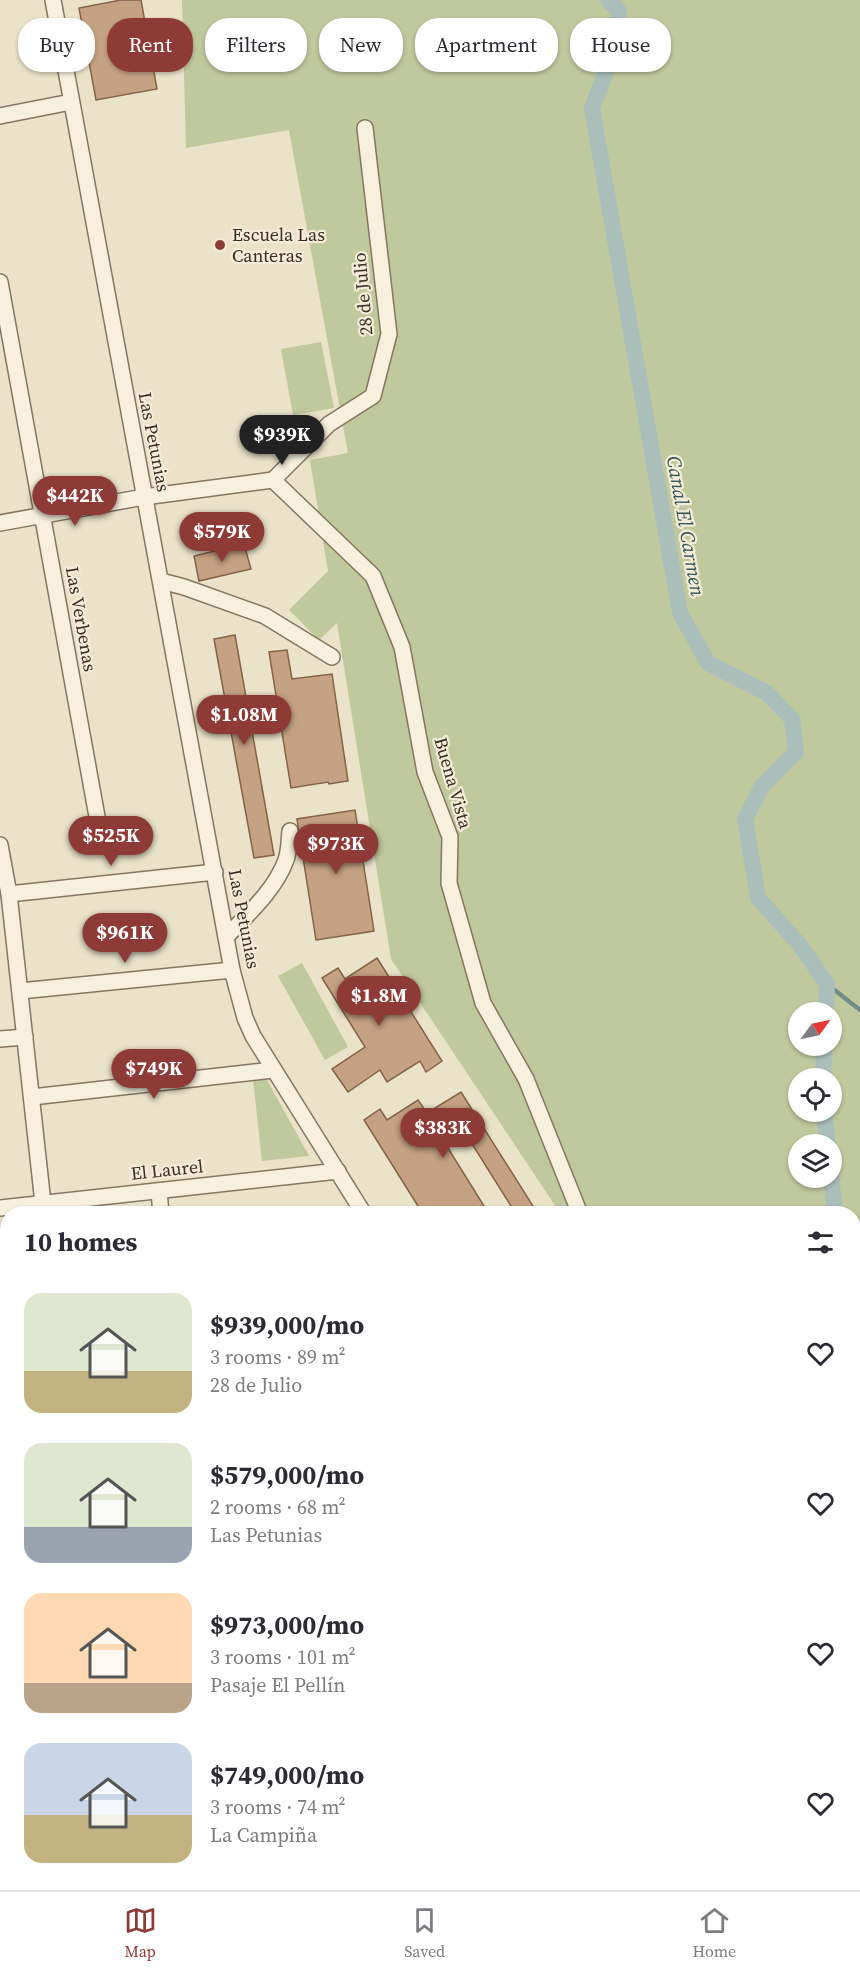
<!DOCTYPE html>
<html lang="en">
<head>
<meta charset="utf-8">
<style>
	:root { --surface:#fff; --page:#f2f2f3; --text:#2b2b33; --muted:#7c7c81; --line:#e1e1e2; --accent:#8e3a36 }
	body { margin:0; font-family:"Source Serif 4",serif; background:var(--page); color:var(--text); height:100vh; display:flex; flex-direction:column; font-size:22px; white-space:nowrap }
	* { box-sizing:border-box; margin:0 }
	p { font-size:20px; color:var(--muted) }
	.icon { flex:none; width:33px; height:33px; fill:none; stroke:currentColor; stroke-width:2; stroke-linecap:round; stroke-linejoin:round }
	.map { position:relative; flex:1; overflow:hidden }
	.side { position:absolute; left:0px; top:1206px; width:861px; height:684px; display:flex; flex-direction:column; background:var(--surface); border-radius:24px 24px 0 0; box-shadow:0 2px 4px #0004 }
	.side>* { flex:none }
	.guide { position:absolute; left:18px; top:18px; width:825px; height:54px; display:flex; gap:12px }
	.needle { width:39px; rotate:57deg }
	.fabs { position:absolute; left:788px; top:1002px; display:grid; gap:12px }
	.fabs a { display:grid; place-items:center; width:54px; height:54px; border-radius:50%; background:var(--surface); box-shadow:0 2px 4px #0004; font-size:30px }
	.price { position:absolute; translate:-50% -51px; padding:0 14px; border-radius:21px; background:var(--accent); color:#fff; font-size:20px; line-height:39px; filter:drop-shadow(0 2px 3px #0008) }
	.price::after { content:''; position:absolute; left:50%; top:36px; width:18px; height:14px; margin-left:-9px; background:inherit; clip-path:polygon(0 0,100% 0,50% 100%) }
	.price.current { background:#222; color:#fff }
	ul { padding:0; list-style:none }
	li { display:flex; align-items:center; gap:18px; height:150px; padding:0 24px }
	li span { display:grid; place-items:center; flex:none; width:168px; height:120px; border-radius:18px; color:#555 }
	li>.icon { margin-inline-start:auto }
	span .icon { width:72px; height:72px; fill:#fffc; stroke-width:1 }
	li b { font-size:26px }
	h2 { display:flex; justify-content:space-between; align-items:center; height:72px; padding:0 24px; font-size:26px }
	.pill { padding:0 21px; border-radius:24px; background:var(--surface); box-shadow:0 2px 4px #0004; font-size:21px; line-height:54px }
	.pill.current { background:var(--accent); color:#fff }
	.dock { display:flex; justify-content:space-around; align-items:center; height:84px; border-top:2px solid var(--line); background:var(--surface); font-size:16px; color:var(--muted) }
	.dock a { display:grid; justify-items:center; gap:3px }
	.dock .current { color:var(--accent) }
	.map>svg:first-child { display:block }
	.farmland { fill:#dfdbb7 }
	.green { fill:#c0c89e; fill-rule:evenodd }
	.lines { fill:none; stroke-linecap:round; stroke-linejoin:round }
	.stream { stroke:#718d88; stroke-width:4.5 }
	.canal { stroke:#aabfba; stroke-width:16 }
	.building { fill:#c5a283; stroke:#826248; stroke-width:1.5 }
	.minor-casing { stroke:#857660; stroke-width:18 }
	.minor { stroke:#f6f0dc; stroke-width:15 }
	.poi-dot { fill:#8e3a36; stroke:#f3ecd8; stroke-width:2 }
	.labels { text-anchor:middle; stroke-width:4.5; stroke-linejoin:round; paint-order:stroke }
	.poi-label { font-size:18px; fill:#372d22; stroke:#f3ecd8; text-anchor:start }
	.street-label { font-size:18px; fill:#372d22; stroke:#f3ecd8 }
	.water-label { font-size:20px; font-style:italic; fill:#355; stroke:#f3ecd8 }
</style>
</head>
<body>
<div class="map">
<svg width="860" height="1890" viewBox="0 0 860 1890">
	<rect width="100%" height="100%" fill="#eae2c9"/>
	<path class="farmland" d="M387,1883H473L479,1890H388Z"/>
	<g class="green">
		<path d="M182,0H860V1764L854,1763V1214L560,1213L391,959L337,623L319,640L289,610L328,571L310,460L348,453L289,130L186,148ZM798,1012H831V1046H798ZM798,1078H831V1112H798ZM798,1144H831V1178H798Z"/>
		<path d="M321,342L334,408L293,415L281,349Z"/>
		<path d="M302,963L348,1047L325,1060L278,976Z"/>
		<path d="M266,1078L309,1156L262,1161L253,1080Z"/>
		<path d="M0,1837L7,1842L8,1882L46,1883L53,1890H0Z"/>
	</g>
	<g class="lines">
		<path class="stream" d="M827,984L860,1010"/>
		<g class="canal">
			<path d="M608,0L619,11L618,41L592,108L680,613L708,663L767,693L792,719L796,752L762,786L745,819L758,898L799,944L827,984L826,1012"/>
			<path d="M823,1078L824,1046"/>
			<path d="M824,1112L828,1144"/>
			<path d="M831,1174L835,1214"/>
			<path d="M854,1251L860,1263"/>
		</g>
	</g>
	<g class="building">
		<path d="M121,0H141L157,89L96,100L79,8Z"/>
		<path d="M244,544L251,569L199,581L194,556Z"/>
		<path d="M235,635L274,855L254,858L214,639Z"/>
		<path d="M287,650L292,679L332,674L348,781L329,784L328,782L291,788L269,652Z"/>
		<path d="M355,810L374,931L316,940L297,819Z"/>
		<path d="M377,958L442,1061L426,1072L420,1061L387,1082L380,1070L348,1092L332,1069L365,1047L322,978L338,968L345,979Z"/>
		<path d="M461,1092L538,1214H516L452,1112L433,1124L489,1214H423L364,1120L380,1109L387,1120L418,1100L427,1113Z"/>
	</g>
	<g class="lines">
		<g class="minor-casing">
			<g id="minor">
				<path d="M53,0L232,970L245,1018L253,1036L364,1214"/>
				<path d="M0,116L71,102"/>
				<path d="M0,282L98,822"/>
				<path d="M273,480L329,424L373,396L389,334L365,128"/>
				<path d="M0,523L144,497L273,480L373,576L402,647L425,772L450,837L449,883L483,1003L526,1079L580,1214"/>
				<path d="M161,581L184,587L265,616L332,657"/>
				<path d="M0,845L9,894L43,1203"/>
				<path d="M9,894L215,872"/>
				<path d="M227,936C248,914 275,890 286,860C289,852 289,841 290,831"/>
				<path d="M20,991L232,970"/>
				<path d="M0,1039L25,1037"/>
				<path d="M32,1097L273,1070"/>
				<path d="M159,1191L161,1214"/>
				<path d="M0,1208L338,1171"/>
				<path d="M0,1315H8"/>
				<path d="M0,1424H8"/>
				<path d="M0,1531L8,1530"/>
				<path d="M0,1635H8"/>
				<path d="M0,1663H8"/>
				<path d="M760,1882L762,1890"/>
				<path d="M792,1882L794,1890"/>
			</g>
		</g>
		<use href="#minor" class="minor"/>
	</g>
	<circle class="poi-dot" cx="220" cy="245" r="6"/>
	<g class="labels">
		<g class="poi-label">
			<text x="232" y="241">Escuela Las<tspan x="232" dy="21">Canteras</tspan></text>
		</g>
		<g class="street-label">
			<text transform="translate(363 294) rotate(-95)" y="6">28 de Julio</text>
			<text transform="translate(154 442) rotate(79)" y="6">Las Petunias</text>
			<text transform="translate(81 619) rotate(80)" y="6">Las Verbenas</text>
			<text transform="translate(453 783) rotate(74)" y="6">Buena Vista</text>
			<text transform="translate(244 919) rotate(79)" y="6">Las Petunias</text>
			<text transform="translate(167 1170) rotate(-6)" y="6">El Laurel</text>
		</g>
		<g class="water-label">
			<text transform="translate(686 526) rotate(80)" y="7">Canal El Carmen</text>
		</g>
	</g>
</svg>
<div class="fabs">
<a><svg class="needle" viewBox="-14 -14 28 28"><path d="M0-13l5 13h-10z" fill="#e53935"/><path d="M0 13l5-13h-10z" fill="#7c7c81"/></svg></a>
<a><svg class="icon" aria-label="locate" viewBox="0 0 24 24"><circle cx="12" cy="12" r="6"/><path d="M12 2v4M12 18v4M2 12h4M18 12h4"/></svg></a>
<a><svg class="icon" aria-label="layers" viewBox="0 0 24 24"><path d="M12 4l9 5-9 5-9-5zM3 14l9 5 9-5"/></svg></a>
</div>
<b class="price current" style="left:282px;top:466px">$939K</b>
<b class="price" style="left:75px;top:527px">$442K</b>
<b class="price" style="left:222px;top:563px">$579K</b>
<b class="price" style="left:244px;top:746px">$1.08M</b>
<b class="price" style="left:111px;top:867px">$525K</b>
<b class="price" style="left:336px;top:875px">$973K</b>
<b class="price" style="left:125px;top:964px">$961K</b>
<b class="price" style="left:379px;top:1027px">$1.8M</b>
<b class="price" style="left:154px;top:1100px">$749K</b>
<b class="price" style="left:443px;top:1159px">$383K</b>
<div class="guide">
<a class="pill">Buy</a>
<a class="pill current">Rent</a>
<a class="pill">Filters</a>
<a class="pill">New</a>
<a class="pill">Apartment</a>
<a class="pill">House</a>
</div>
<section class="side">
<h2>10 homes<svg class="icon" aria-label="filters" viewBox="0 0 24 24"><path d="M4 7h16M4 17h16"/><circle cx="9" cy="7" r="2"/><circle cx="15" cy="17" r="2"/></svg></h2>
<ul>
<li><span style="background:linear-gradient(#dfe7d0 65%,#c2b280 0)"><svg class="icon" aria-label="home" viewBox="0 0 24 24"><path d="M3 11l9-7 9 7M6 9v11h12V9"/></svg></span><div><b>$939,000/mo</b><p>3 rooms · 89 m²</p><p>28 de Julio</p></div><svg class="icon" aria-label="heart" viewBox="0 0 24 24"><path d="M12 20l-8-8c-3-5 5-10 8-4 3-6 11-1 8 4z"/></svg></li>
<li><span style="background:linear-gradient(#dfe7d0 70%,#9aa5b1 0)"><svg class="icon" aria-label="home" viewBox="0 0 24 24"><path d="M3 11l9-7 9 7M6 9v11h12V9"/></svg></span><div><b>$579,000/mo</b><p>2 rooms · 68 m²</p><p>Las Petunias</p></div><svg class="icon" aria-label="heart" viewBox="0 0 24 24"><path d="M12 20l-8-8c-3-5 5-10 8-4 3-6 11-1 8 4z"/></svg></li>
<li><span style="background:linear-gradient(#ffd9b3 75%,#b9a48a 0)"><svg class="icon" aria-label="home" viewBox="0 0 24 24"><path d="M3 11l9-7 9 7M6 9v11h12V9"/></svg></span><div><b>$973,000/mo</b><p>3 rooms · 101 m²</p><p>Pasaje El Pellín</p></div><svg class="icon" aria-label="heart" viewBox="0 0 24 24"><path d="M12 20l-8-8c-3-5 5-10 8-4 3-6 11-1 8 4z"/></svg></li>
<li><span style="background:linear-gradient(#c9d6e8 60%,#c2b280 0)"><svg class="icon" aria-label="home" viewBox="0 0 24 24"><path d="M3 11l9-7 9 7M6 9v11h12V9"/></svg></span><div><b>$749,000/mo</b><p>3 rooms · 74 m²</p><p>La Campiña</p></div><svg class="icon" aria-label="heart" viewBox="0 0 24 24"><path d="M12 20l-8-8c-3-5 5-10 8-4 3-6 11-1 8 4z"/></svg></li>
</ul>
</section>
</div>
<nav class="dock">
<a class="current"><svg class="icon" aria-label="map" viewBox="0 0 24 24"><path d="M3 6l6-2 6 2 6-2v14l-6 2-6-2-6 2zM9 4v14M15 6v14"/></svg>Map</a>
<a><svg class="icon" aria-label="saved" viewBox="0 0 24 24"><path d="M7 4h10v16l-5-4-5 4z"/></svg>Saved</a>
<a><svg class="icon" aria-label="home" viewBox="0 0 24 24"><path d="M3 11l9-7 9 7M6 9v11h12V9"/></svg>Home</a>
</nav>
</body>
</html>
